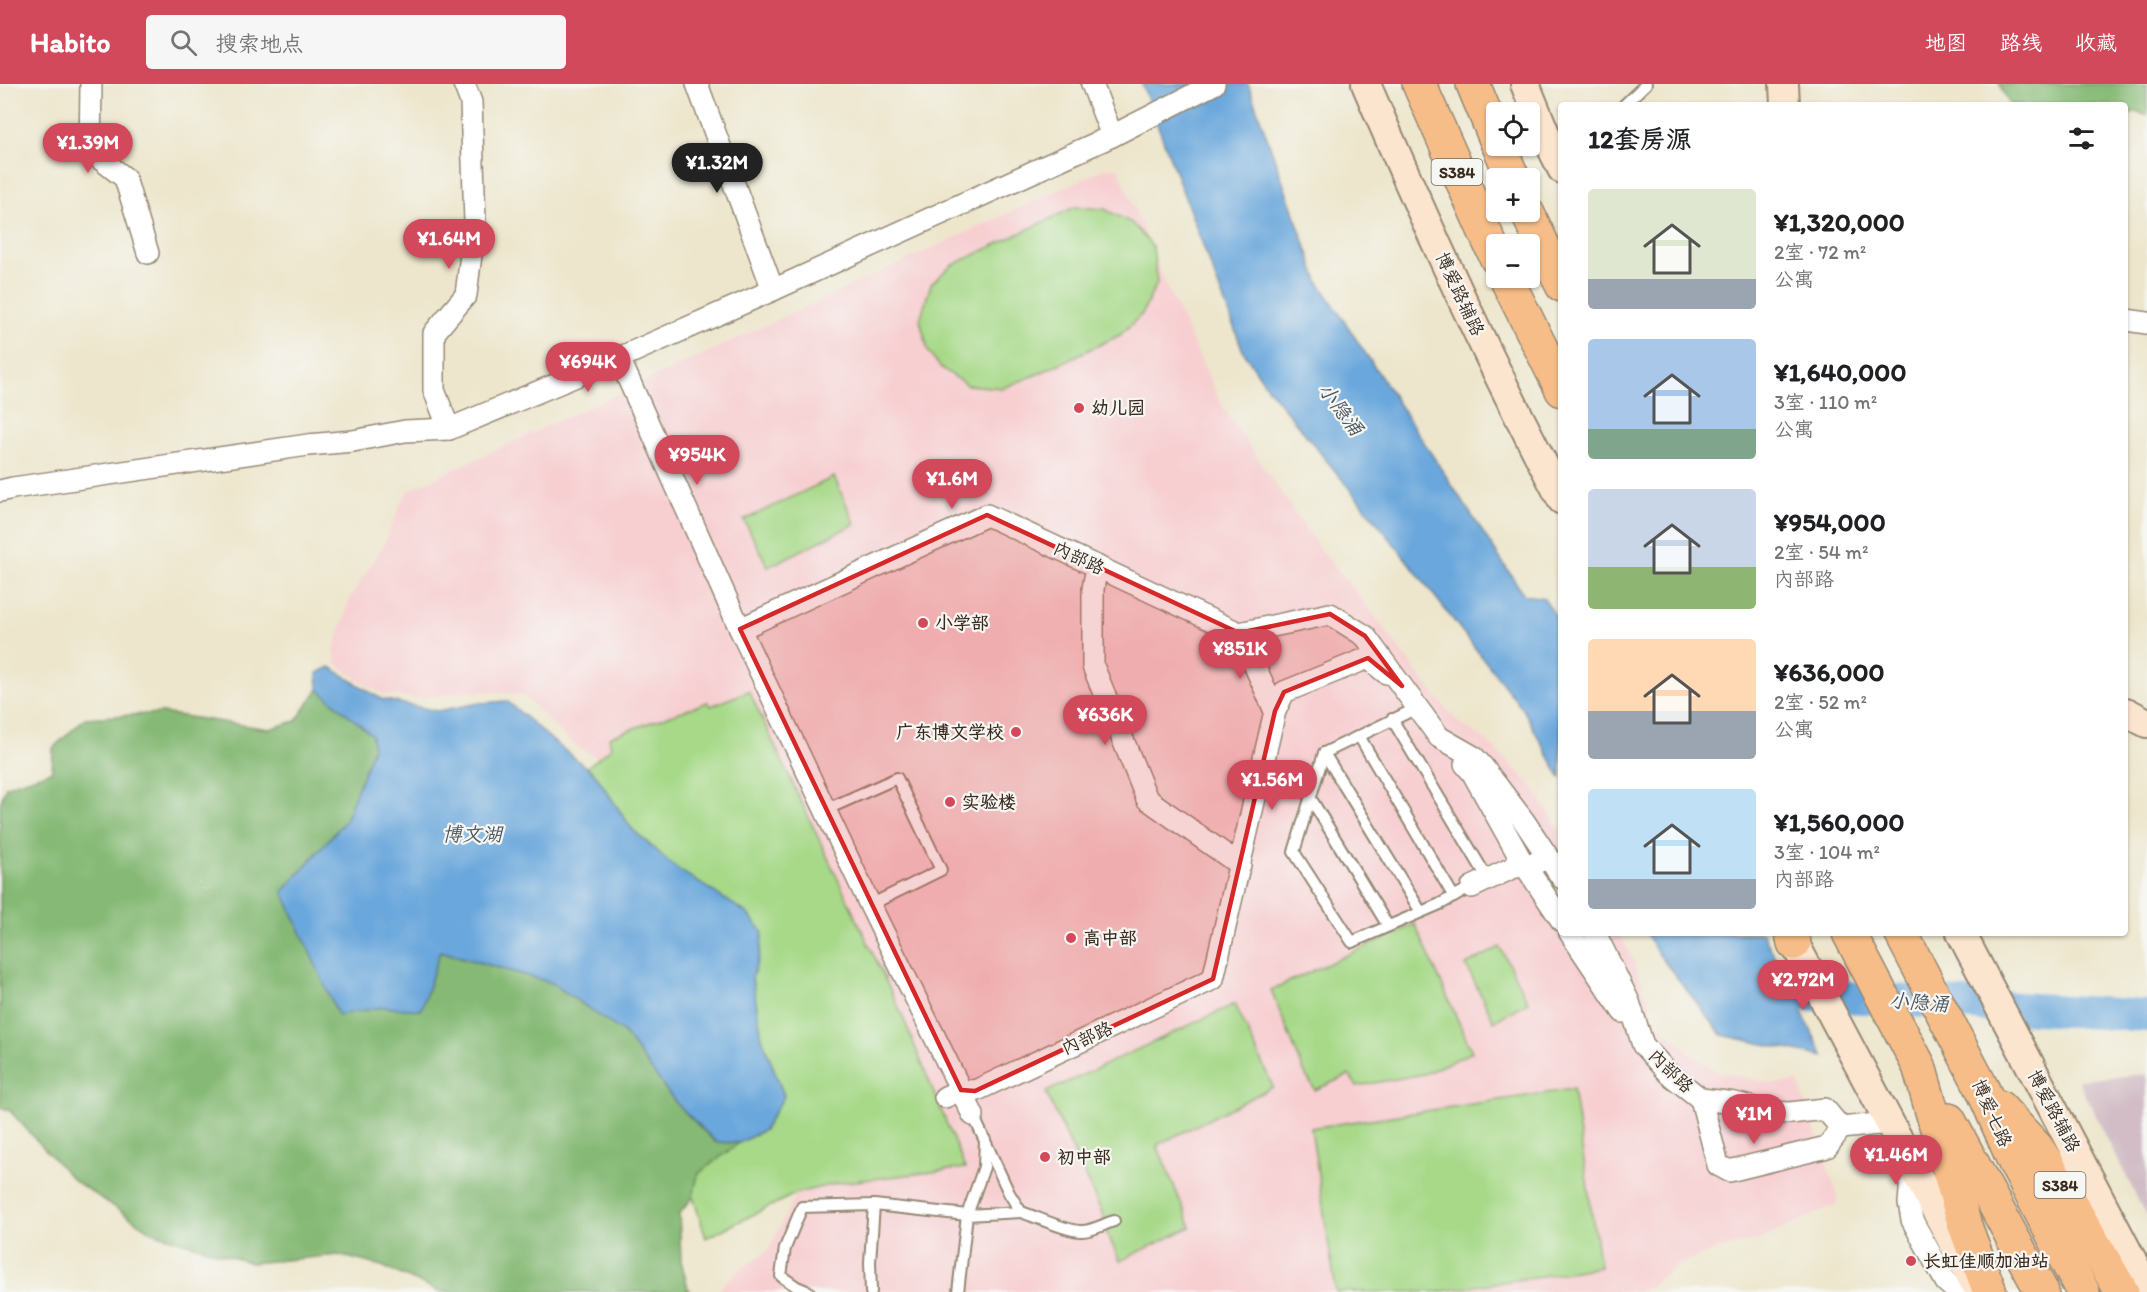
<!DOCTYPE html>
<html lang="zh">
<head>
<meta charset="utf-8">
<style>
	:root { --surface:#fff; --page:#f6f6f6; --text:#202124; --muted:#757577; --accent:#d1495b }
	body { margin:0; font-family:Itim,"LXGW WenKai TC",sans-serif; background:var(--page); color:var(--text); height:100vh; display:flex; flex-direction:column; font-size:22px; white-space:nowrap }
	* { box-sizing:border-box; margin:0 }
	p { font-size:20px; color:var(--muted) }
	.icon { flex:none; width:33px; height:33px; fill:none; stroke:currentColor; stroke-width:2; stroke-linecap:round; stroke-linejoin:round }
	.map { position:relative; flex:1; overflow:hidden }
	.sheet { position:absolute; left:1558px; top:18px; width:570px; height:834px; display:flex; flex-direction:column; background:var(--surface); border-radius:6px; box-shadow:0 2px 4px #0004 }
	.sheet>* { flex:none }
	.controls { position:absolute; left:1486px; top:18px; display:grid; gap:12px }
	.controls a { display:grid; place-items:center; width:54px; height:54px; border-radius:6px; background:var(--surface); box-shadow:0 2px 4px #0004; font-size:30px }
	.price { position:absolute; translate:-50% -51px; padding:0 14px; border-radius:21px; background:var(--accent); color:#fff; font-size:20px; line-height:39px; filter:drop-shadow(0 2px 3px #0008) }
	.price::after { content:''; position:absolute; left:50%; top:36px; width:18px; height:14px; margin-left:-9px; background:inherit; clip-path:polygon(0 0,100% 0,50% 100%) }
	.price.current { background:#222; color:#fff }
	ul { padding:0; list-style:none }
	li { display:flex; align-items:center; gap:18px; height:150px; padding:0 30px }
	li span { display:grid; place-items:center; flex:none; width:168px; height:120px; border-radius:6px; color:#555 }
	li>.icon { margin-inline-start:auto }
	span .icon { width:72px; height:72px; fill:#fffc; stroke-width:1 }
	li b { font-size:26px }
	h2 { display:flex; justify-content:space-between; align-items:center; height:72px; padding:0 30px; font-size:26px }
	header { display:flex; align-items:center; gap:36px; box-sizing:border-box; height:84px; padding:0 30px; background:var(--accent); color:#fff }
	header strong { font-size:28px }
	nav { display:flex; gap:33px; margin-inline-start:auto; font-size:21px }
	.search { width:420px; height:54px; background:var(--page); display:flex; align-items:center; gap:15px; box-sizing:border-box; padding:0 21px; border-radius:6px; color:var(--muted); font-size:22px }
	.map>svg:first-child { display:block }
	.built { fill:#f7cfd1 }
	.industrial { fill:#d2bdc6 }
	.green { fill:#a7d989; stroke:#718254; stroke-width:1.5 }
	.forest { fill:#85b975; stroke:#60724a; stroke-width:1.5 }
	.water { fill:#6ba7dc; stroke:#53687d; stroke-width:1.5 }
	.lines { fill:none; stroke-linecap:round; stroke-linejoin:round }
	.river { stroke:#6ba7dc; stroke-width:32 }
	.lane-casing { stroke:#948875; stroke-width:14 }
	.street-casing { stroke:#948875; stroke-width:24 }
	.secondary-casing { stroke:#948875; stroke-width:32 }
	.highway-casing { stroke:#948875; stroke-width:36 }
	.lane { stroke:#fff; stroke-width:10 }
	.street { stroke:#fff; stroke-width:21 }
	.secondary { stroke:#fce5cf; stroke-width:28 }
	.highway { stroke:#f7bd88; stroke-width:33 }
	.marked { fill:#d62828; fill-opacity:0.2; stroke:#d62828; stroke-width:4.5; stroke-linejoin:round }
	.poi-dot { fill:#d1495b; stroke:#f6f6f2; stroke-width:2 }
	.labels { text-anchor:middle; stroke-width:4.5; stroke-linejoin:round; paint-order:stroke }
	.shield { fill:#f6f6f2; stroke:#73675e; stroke-width:1.5 }
	.shield-label { font-size:16px; font-weight:bold; fill:#3b2a1e }
	.street-label { font-size:18px; fill:#3b2a1e; stroke:#f6f6f2 }
	.poi-label { font-size:18px; font-weight:bold; fill:#3b2a1e; stroke:#f6f6f2; text-anchor:start }
	.water-label { font-size:20px; font-style:italic; fill:#4c5660; stroke:#f6f6f2 }
</style>
</head>
<body>
<header>
<strong>Habito</strong>
<div class="search"><svg class="icon" aria-label="search" viewBox="0 0 24 24"><circle cx="10" cy="10" r="6"/><path d="M15 15l6 6"/></svg>搜索地点</div>
<nav><a>地图</a><a>路线</a><a>收藏</a></nav>
</header>
<div class="map">
<svg width="2147" height="1208" viewBox="0 0 2147 1208">
	<rect width="100%" height="100%" fill="#f6f6f2"/>
	<filter id="ink" filterUnits="userSpaceOnUse"><feTurbulence type="fractalNoise" baseFrequency=".0167" numOctaves="2"/><feDisplacementMap in="SourceGraphic" scale="12" xChannelSelector="R" yChannelSelector="G"/><feConvolveMatrix kernelMatrix="1 2 1 2 8 2 1 2 1" color-interpolation-filters="sRGB"/></filter>
	<filter id="wash" filterUnits="userSpaceOnUse"><feTurbulence type="fractalNoise" baseFrequency=".008" numOctaves="4" result="noise"/><feDisplacementMap in="SourceGraphic" scale="24" xChannelSelector="R" yChannelSelector="G"/><feGaussianBlur stdDeviation="1.35" result="paint"/><feColorMatrix in="noise" values="0 0 0 0 0 0 0 0 0 0 0 0 0 0 0 0 0 1.4 0 .05"/><feComposite in="paint" operator="in"/></filter>
	<g filter="url(#wash)">
		<rect width="100%" height="100%" fill="#ede6cc"/>
		<path class="built" d="M1106,84H1118L1164,196L1223,323L1319,464L1361,514L1426,600L1457,637L1488,658L1533,703L1561,747L1562,849H1620L1633,876L1657,939L1691,970L1717,987L1774,1000L1798,997L1838,1113L1836,1120L1762,1155L1720,1165L1679,1180L1646,1205L1639,1208H720V1204L739,1186L768,1167L802,1098L778,832L620,692L596,673L570,658L524,612L499,608H464L413,615L382,610L349,590L336,579L334,567L350,514L384,460L402,416L409,406Z"/>
		<path class="industrial" d="M2147,990V1134L2078,996Z"/>
		<g class="green">
			<path d="M1075,123L1104,125L1132,139L1153,163L1157,199L1142,230L1120,251L1040,289L1003,304L967,301L940,283L928,267L920,236L931,200L951,182Z"/>
			<path d="M834,393L855,440L768,483L744,436Z"/>
			<path d="M749,607L902,931L965,1084L838,1099L797,1109L706,1154L693,1113L698,1090L739,1059L764,1046L784,1012L762,954L752,894L759,873L676,784L632,745L595,690L587,683L611,664L609,653L708,618L711,622Z"/>
			<path d="M1415,840L1472,968L1424,990L1357,1002L1349,991L1315,1006L1305,990L1271,906Z"/>
			<path d="M1500,863L1528,918L1494,937L1466,881Z"/>
			<path d="M1235,920L1273,1003L1157,1061L1191,1143L1120,1177L1104,1143V1133L1046,1008Z"/>
			<path d="M1573,1005L1600,1183L1437,1208H1336L1311,1044Z"/>
		</g>
		<g class="forest">
			<path d="M1999,0H2147V32L2136,27L2126,32V21H2010Z"/>
			<path d="M318,605L372,651L373,664L345,737L283,808L338,930L383,923L421,926L440,867L552,899L624,949L676,1019L715,1058L739,1059L698,1090L693,1113L679,1130L681,1177L689,1208H440L382,1182L339,1171L251,1179L152,1148L72,1095L9,1026L0,1023V720L6,702L52,687L53,664L85,634L162,629L269,645L296,637Z"/>
		</g>
		<g class="water">
			<path d="M1142,0H1248L1318,197L1524,511L1544,514L1561,541V695L1524,627L1384,447L1266,302L1243,267Z"/>
			<path d="M330,583L381,615L437,627L480,619L507,617L553,657L595,690L632,745L676,784L747,829L763,849L759,873L752,894L762,954L784,1012L764,1046L739,1059L716,1058L676,1019L624,949L552,899L440,867L421,926L383,923L338,931L283,808L345,737L373,664L372,651L318,605L317,589Z"/>
			<path d="M1646,849H1763L1824,973L1722,951L1657,868Z"/>
		</g>
		<g class="lines">
			<path class="river" d="M1751,907L2147,932"/>
		</g>
	</g>
	<g filter="url(#ink)">
		<g class="lines">
			<g class="lane-casing">
				<g id="lane">
					<path d="M1624,21L1646,0"/>
					<path d="M1417,624L1324,669L1294,768L1352,858L1440,820L1472,803"/>
					<path d="M1392,635L1488,795"/>
					<path d="M1359,652L1454,813"/>
					<path d="M1324,669L1421,828"/>
					<path d="M1311,715L1388,842"/>
					<path d="M825,726L897,694L941,786L870,821"/>
					<path d="M1021,1128C1037,1133 1069,1148 1082,1147C1092,1147 1104,1140 1114,1137"/>
					<path d="M809,1208L797,1203L781,1192L785,1164L802,1123L874,1121L967,1131L984,1083L985,1056"/>
					<path d="M871,1208L870,1178L874,1121"/>
					<path d="M958,1208L967,1131L1021,1128L1009,1109L973,1031"/>
				</g>
			</g>
			<g class="street-casing">
				<g id="street">
					<path d="M91,0L90,67L125,94L148,169"/>
					<path d="M697,0L773,206"/>
					<path d="M1092,0L1112,52"/>
					<path d="M2126,236L2147,239"/>
					<path d="M619,274L740,545"/>
					<path d="M449,345L434,306V249L466,211L475,138L471,18L464,0"/>
					<path d="M0,407L13,404L308,361L353,357L405,347L449,345L612,277L773,206L1112,52L1214,0"/>
					<path d="M1097,482L1093,505V582L1147,715L1240,781"/>
					<path d="M1240,549L1275,627"/>
					<path d="M1465,680L1472,688L1520,774L1562,837"/>
					<path d="M1472,803L1512,784L1538,778"/>
					<path d="M1570,849L1623,928"/>
					<path d="M1595,849L1629,918L1643,961L1668,989L1701,1015L1735,1019L1770,1028L1790,1029L1825,1025L1841,1044L1889,1039"/>
					<path d="M945,1013L961,1006L975,1007L1213,895L1275,627L1284,608L1368,574L1386,589"/>
					<path d="M1701,1015L1718,1081L1729,1087L1827,1063L1841,1044"/>
					<path d="M973,1031L870,821L740,545L987,431L1239,549L1330,530L1365,552L1439,653L1474,673L1483,683L1524,737L1562,794"/>
					<path d="M1912,1082L1909,1119L1912,1136L1946,1198L1953,1204L1965,1208"/>
				</g>
			</g>
			<g class="secondary-casing">
				<g id="secondary">
					<path d="M1366,0C1426,141 1490,280 1562,416"/>
					<path d="M1525,0L1547,54L1562,85"/>
					<path d="M1784,0L1785,21"/>
					<path d="M2126,628L2147,639"/>
					<path d="M1789,849L1974,1198"/>
					<path d="M1961,849L2147,1205"/>
				</g>
			</g>
			<g class="highway-casing">
				<g id="highway">
					<path d="M1419,0L1497,175"/>
					<path d="M1473,0L1497,58"/>
					<path d="M1499,62L1513,94"/>
					<path d="M1527,128L1562,201"/>
					<path d="M1506,194L1562,306"/>
					<path d="M1792,849L1794,859"/>
					<path d="M1849,849L1919,982L1965,1142L1990,1208"/>
					<path d="M1901,849L1983,1006L2014,1077L2083,1208"/>
					<path d="M1999,1023L2037,1064L2048,1081L2122,1208"/>
					<path d="M1949,1036L2042,1208"/>
				</g>
			</g>
			<use href="#lane" class="lane"/>
			<use href="#street" class="street"/>
			<use href="#secondary" class="secondary"/>
			<use href="#highway" class="highway"/>
		</g>
	</g>
	<path class="marked" d="M987,431L1239,549L1330,530L1365,552L1402,602L1368,574L1284,608L1275,627L1213,895L975,1007L961,1006L740,545Z"/>
	<g class="poi-dot">
		<circle cx="1079" cy="324" r="6"/>
		<circle cx="923" cy="539" r="6"/>
		<circle cx="1016" cy="648" r="6"/>
		<circle cx="950" cy="718" r="6"/>
		<circle cx="1071" cy="854" r="6"/>
		<circle cx="1045" cy="1073" r="6"/>
		<circle cx="1911" cy="1177" r="6"/>
	</g>
	<g class="labels">
		<g class="shield">
			<rect x="1431.5" y="75" width="51" height="26" rx="4.5"/>
			<rect x="2034.5" y="1088" width="51" height="26" rx="4.5"/>
		</g>
		<g class="shield-label">
			<text x="1457" y="94">S384</text>
			<text x="2060" y="1107">S384</text>
		</g>
		<g class="street-label">
			<text transform="translate(1460 210) rotate(65)" y="6">博爱路辅路</text>
			<text transform="translate(1079 474) rotate(25)" y="6">内部路</text>
			<text transform="translate(1087 954) rotate(-25)" y="6">内部路</text>
			<text transform="translate(1671 987) rotate(44)" y="6">内部路</text>
			<text transform="translate(2054 1027) rotate(62)" y="6">博爱路辅路</text>
			<text transform="translate(1992 1029) rotate(66)" y="6">博爱七路</text>
		</g>
		<g class="poi-label">
			<text x="1091" y="330">幼儿园</text>
			<text x="935" y="545">小学部</text>
			<text x="1004" y="654" text-anchor="end">广东博文学校</text>
			<text x="962" y="724">实验楼</text>
			<text x="1083" y="860">高中部</text>
			<text x="1057" y="1079">初中部</text>
			<text x="1923" y="1183">长虹佳顺加油站</text>
		</g>
		<g class="water-label">
			<text transform="translate(1341 325) rotate(53)" y="7">小隐涌</text>
			<text x="472" y="757">博文湖</text>
			<text transform="translate(1919 918) rotate(4)" y="7">小隐涌</text>
		</g>
	</g>
</svg>
<div class="controls">
<a><svg class="icon" aria-label="locate" viewBox="0 0 24 24"><circle cx="12" cy="12" r="6"/><path d="M12 2v4M12 18v4M2 12h4M18 12h4"/></svg></a>
<a>+</a>
<a>−</a>
</div>
<b class="price" style="left:88px;top:90px">¥1.39M</b>
<b class="price current" style="left:717px;top:110px">¥1.32M</b>
<b class="price" style="left:449px;top:186px">¥1.64M</b>
<b class="price" style="left:588px;top:309px">¥694K</b>
<b class="price" style="left:697px;top:402px">¥954K</b>
<b class="price" style="left:952px;top:426px">¥1.6M</b>
<b class="price" style="left:1240px;top:596px">¥851K</b>
<b class="price" style="left:1105px;top:662px">¥636K</b>
<b class="price" style="left:1272px;top:727px">¥1.56M</b>
<b class="price" style="left:1803px;top:927px">¥2.72M</b>
<b class="price" style="left:1754px;top:1061px">¥1M</b>
<b class="price" style="left:1896px;top:1102px">¥1.46M</b>
<section class="sheet">
<h2>12套房源<svg class="icon" aria-label="filters" viewBox="0 0 24 24"><path d="M4 7h16M4 17h16"/><circle cx="9" cy="7" r="2"/><circle cx="15" cy="17" r="2"/></svg></h2>
<ul>
<li><span style="background:linear-gradient(#dfe7d0 75%,#9aa5b1 0)"><svg class="icon" aria-label="home" viewBox="0 0 24 24"><path d="M3 11l9-7 9 7M6 9v11h12V9"/></svg></span><div><b>¥1,320,000</b><p>2室 · 72 m²</p><p>公寓</p></div></li>
<li><span style="background:linear-gradient(#a9c7e8 75%,#7fa58c 0)"><svg class="icon" aria-label="home" viewBox="0 0 24 24"><path d="M3 11l9-7 9 7M6 9v11h12V9"/></svg></span><div><b>¥1,640,000</b><p>3室 · 110 m²</p><p>公寓</p></div></li>
<li><span style="background:linear-gradient(#c9d6e8 65%,#8fb573 0)"><svg class="icon" aria-label="home" viewBox="0 0 24 24"><path d="M3 11l9-7 9 7M6 9v11h12V9"/></svg></span><div><b>¥954,000</b><p>2室 · 54 m²</p><p>内部路</p></div></li>
<li><span style="background:linear-gradient(#ffd9b3 60%,#9aa5b1 0)"><svg class="icon" aria-label="home" viewBox="0 0 24 24"><path d="M3 11l9-7 9 7M6 9v11h12V9"/></svg></span><div><b>¥636,000</b><p>2室 · 52 m²</p><p>公寓</p></div></li>
<li><span style="background:linear-gradient(#bfe0f5 75%,#9aa5b1 0)"><svg class="icon" aria-label="home" viewBox="0 0 24 24"><path d="M3 11l9-7 9 7M6 9v11h12V9"/></svg></span><div><b>¥1,560,000</b><p>3室 · 104 m²</p><p>内部路</p></div></li>
</ul>
</section>
</div>
</body>
</html>
